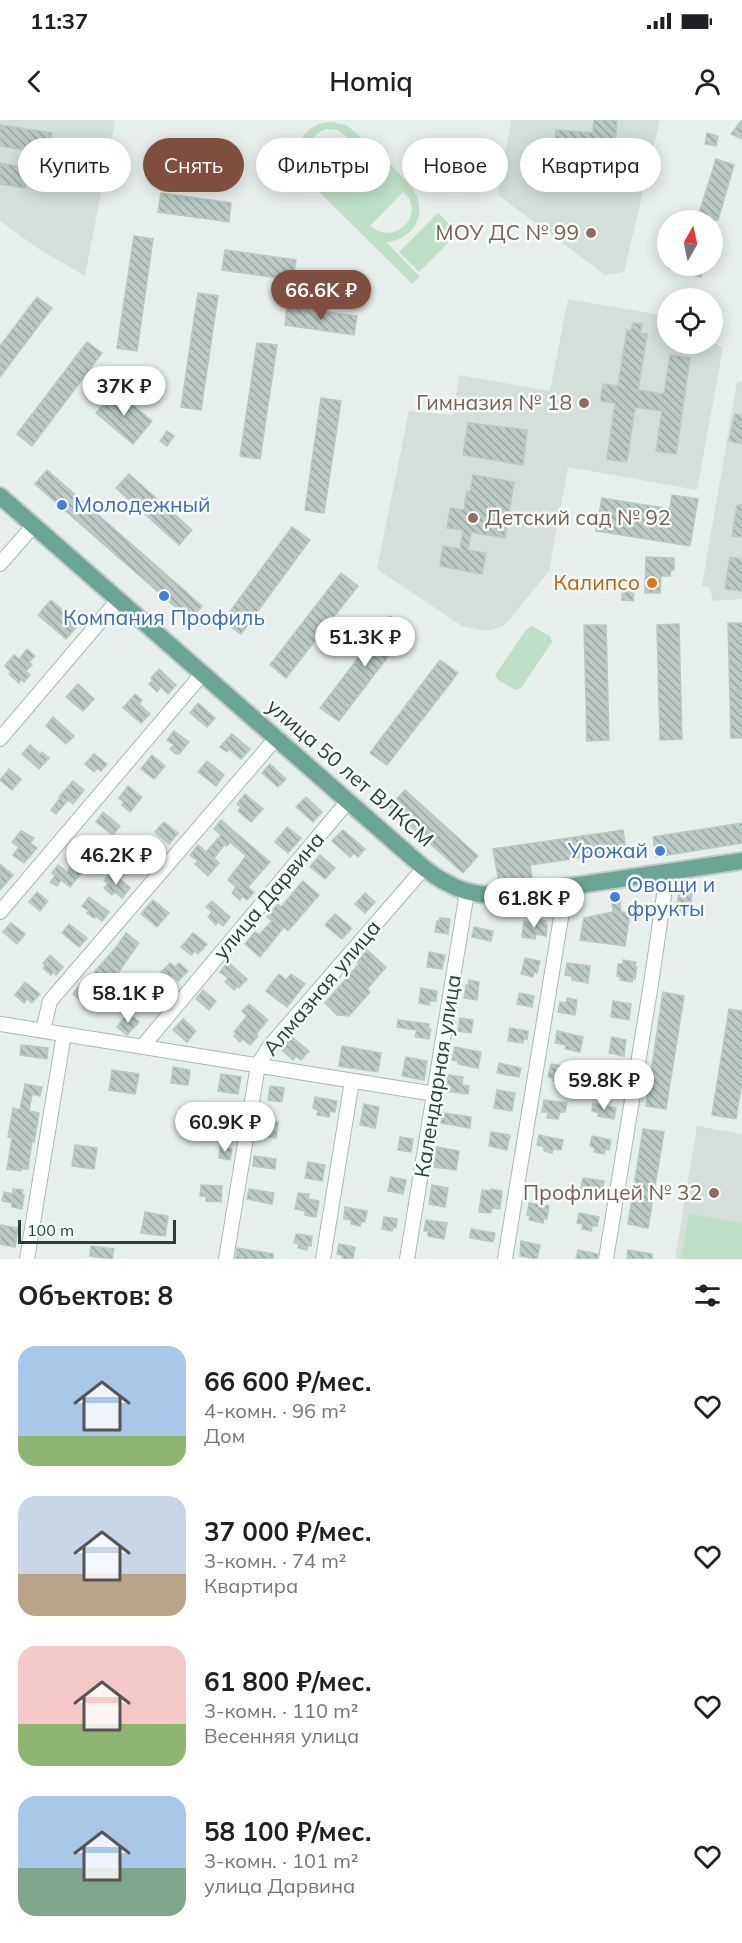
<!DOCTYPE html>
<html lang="ru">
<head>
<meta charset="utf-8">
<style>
	:root { --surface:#fff; --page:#f6f6f6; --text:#202124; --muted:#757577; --accent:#7f4e3f }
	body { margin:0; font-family:Mulish,sans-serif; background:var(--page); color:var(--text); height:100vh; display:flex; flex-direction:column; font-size:22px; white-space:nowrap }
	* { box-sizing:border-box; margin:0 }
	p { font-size:20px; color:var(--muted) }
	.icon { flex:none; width:33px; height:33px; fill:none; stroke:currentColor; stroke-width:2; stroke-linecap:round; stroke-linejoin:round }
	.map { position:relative; height:1139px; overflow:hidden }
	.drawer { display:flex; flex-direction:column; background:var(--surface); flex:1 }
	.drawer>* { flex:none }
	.guide { position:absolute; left:18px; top:18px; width:706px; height:54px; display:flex; gap:12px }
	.needle { width:39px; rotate:9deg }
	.tools { position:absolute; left:657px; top:90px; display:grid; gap:12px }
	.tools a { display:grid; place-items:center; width:66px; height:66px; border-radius:50%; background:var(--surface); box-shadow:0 3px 15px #0003; font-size:30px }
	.scale { position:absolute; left:18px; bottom:15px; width:158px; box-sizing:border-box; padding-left:6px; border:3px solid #24423a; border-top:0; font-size:16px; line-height:21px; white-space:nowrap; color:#24423a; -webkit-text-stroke:4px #f7fbf9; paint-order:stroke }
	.price { position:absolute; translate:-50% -51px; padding:0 14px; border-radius:21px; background:#fff; color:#222; font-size:20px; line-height:39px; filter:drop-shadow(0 2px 3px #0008) }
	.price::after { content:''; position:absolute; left:50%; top:36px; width:18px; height:14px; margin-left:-9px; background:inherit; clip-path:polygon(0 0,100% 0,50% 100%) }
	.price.current { background:var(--accent); color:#fff }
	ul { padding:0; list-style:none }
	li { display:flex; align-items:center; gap:18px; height:150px; padding:0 18px }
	li span { display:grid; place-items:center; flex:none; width:168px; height:120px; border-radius:18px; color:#555 }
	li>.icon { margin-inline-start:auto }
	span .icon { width:72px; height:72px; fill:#fffc; stroke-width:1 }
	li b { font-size:26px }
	h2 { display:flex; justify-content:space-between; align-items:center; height:72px; padding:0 18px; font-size:26px }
	.tag { padding:0 21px; border-radius:27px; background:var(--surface); box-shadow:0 3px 15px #0003; font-size:21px; line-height:54px }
	.tag.current { background:var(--accent); color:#fff }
	.status { display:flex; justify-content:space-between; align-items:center; height:42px; padding:0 30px; background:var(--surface); direction:ltr }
	.status svg { height:16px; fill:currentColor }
	header { display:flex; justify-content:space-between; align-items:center; height:78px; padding:0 18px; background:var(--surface); font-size:27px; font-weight:600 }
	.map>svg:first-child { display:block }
	.built { fill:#d4dfda }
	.grass { fill:#bfe0c8; fill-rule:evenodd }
	.building { fill:url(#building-back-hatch); stroke:#b8c9c2; stroke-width:1.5 }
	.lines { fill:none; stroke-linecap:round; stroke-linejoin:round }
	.minor-casing { stroke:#a8b8b2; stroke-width:16 }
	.major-casing { stroke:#c2cac8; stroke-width:20 }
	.minor { stroke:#fff; stroke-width:14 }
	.major { stroke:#6aa596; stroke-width:16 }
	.education-dot { fill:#8d6e63; stroke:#f7fbf9; stroke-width:2 }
	.shop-dot { fill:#3f7fe0; stroke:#f7fbf9; stroke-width:2 }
	.food-dot { fill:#e8710a; stroke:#f7fbf9; stroke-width:2 }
	.labels { text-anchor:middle; stroke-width:5; stroke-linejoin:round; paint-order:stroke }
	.education-label { font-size:21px; fill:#785e54; stroke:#f7fbf9; text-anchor:end }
	.shop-label { font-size:21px; fill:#366cbe; stroke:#f7fbf9; text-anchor:start }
	.food-label { font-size:21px; fill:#c56008; stroke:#f7fbf9; text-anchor:end }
	.street-label { font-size:21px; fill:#24423a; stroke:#f7fbf9 }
</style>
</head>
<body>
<div class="status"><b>11:37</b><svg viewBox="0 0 49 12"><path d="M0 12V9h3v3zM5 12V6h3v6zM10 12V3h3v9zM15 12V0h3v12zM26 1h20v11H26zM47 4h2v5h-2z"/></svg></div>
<header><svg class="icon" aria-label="back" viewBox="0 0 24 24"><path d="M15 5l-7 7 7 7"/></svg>Homiq<svg class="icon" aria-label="person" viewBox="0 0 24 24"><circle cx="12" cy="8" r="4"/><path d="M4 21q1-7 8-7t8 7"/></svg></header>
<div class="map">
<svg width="742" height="1139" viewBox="0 0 742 1139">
	<defs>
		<pattern id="building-back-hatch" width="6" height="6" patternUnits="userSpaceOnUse" patternTransform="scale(1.5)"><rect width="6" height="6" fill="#bbcac4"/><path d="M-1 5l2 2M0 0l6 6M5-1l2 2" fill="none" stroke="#98a6a0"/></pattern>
	</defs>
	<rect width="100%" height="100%" fill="#e6efeb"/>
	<g class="built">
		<path d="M0,0H115L85,156L39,129L0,101Z"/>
		<path d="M511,0H660L624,152L605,155L498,75Z"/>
		<path d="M568,179L667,196L668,224H712L713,222L723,228L697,370L568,347L549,451L504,506L486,511L462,506L377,449L409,291L453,295L459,255L550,271Z"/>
		<path d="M737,261L742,262V479L713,481L710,468L702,466Z"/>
		<path d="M697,1006L742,1014V1139H675Z"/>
	</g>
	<g class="grass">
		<path d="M332,2L346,5L353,10C368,25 411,60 417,77C421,86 420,96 416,104C409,116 398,121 386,122L420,157L412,164L281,34L289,27L297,35C299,15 312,2 332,2ZM326,9L338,10L347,17L313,51C302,34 307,16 326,9ZM403,72C427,91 397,128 370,106Z"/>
		<path d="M438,93L458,113L419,152L399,132Z"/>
		<path d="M532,506L550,516L552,522L521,568L516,570L498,560L495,555L526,510Z"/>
		<path d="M689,1094L742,1103V1139H681Z"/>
	</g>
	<g class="building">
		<path d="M594,0H617L614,34L580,32L579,49L596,50L595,71L552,68L553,47L570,49L572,31L555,30L556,10L593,13Z"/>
		<path d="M742,0V19L731,14Z"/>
		<path d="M0,5L52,13L49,34L0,26Z"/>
		<path d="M707,13L718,16L716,26L705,24Z"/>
		<path d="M716,39L734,45L718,100H697Z"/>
		<path d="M0,43L28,48L25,68L0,64Z"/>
		<path d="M161,73L231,83L229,102L158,92Z"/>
		<path d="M134,116L153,119L137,231L117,228Z"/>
		<path d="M225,130L296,140L293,160L222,150Z"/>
		<path d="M669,146H704L701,157L668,148Z"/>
		<path d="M198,173L218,176L201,290L181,287Z"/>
		<path d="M37,177L52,188L0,257V226Z"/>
		<path d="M287,187L357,196L354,215L285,205Z"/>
		<path d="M633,203L642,204L640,213L647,214L638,270L664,274L670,235L690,238L676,334L656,331L662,291L635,287L627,341H620L607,339L615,283L600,281L603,264L618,266L627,210L631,211Z"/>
		<path d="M87,222L102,233L32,326L17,314Z"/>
		<path d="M257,223L277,225L260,339L240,336Z"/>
		<path d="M115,270L152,301L133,324L96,293Z"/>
		<path d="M321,278L341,281L324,393L305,390Z"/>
		<path d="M735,294L742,295V324L729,321Z"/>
		<path d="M468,303L527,310L523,345L463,335Z"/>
		<path d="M167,311L174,316L167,326L160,321Z"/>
		<path d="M47,350L202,486L190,500L35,364Z"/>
		<path d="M129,354L168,389L172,384L177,390L174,394L192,410L179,425L116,368Z"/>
		<path d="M473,355L514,362L505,418L471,412L468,430L486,433L482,454L440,446L443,426L460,429L463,410L447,408L450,388L464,390L467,371L470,372Z"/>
		<path d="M672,375L698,379L690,426L596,411L602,378L670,389Z"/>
		<path d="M737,385H742V417L732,416Z"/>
		<path d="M292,407L310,420L241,514L223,501Z"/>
		<path d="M646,437L674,438V450H671L670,456H661L660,473H645Z"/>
		<path d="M730,437L742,439V471L725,469Z"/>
		<path d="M341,453L358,466L286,558L270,545Z"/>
		<path d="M622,471L634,472L633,481L622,480Z"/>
		<path d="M51,480L79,504L66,519L38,495Z"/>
		<path d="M390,496L409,509L339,601L320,588Z"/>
		<path d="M728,503H742V618H731Z"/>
		<path d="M679,504L682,619L660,620L657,505Z"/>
		<path d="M584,505H606L609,620L587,621Z"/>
		<path d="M27,529L35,536L29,542L32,545L26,551L30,555L24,562L21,559L19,563L9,554L11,552L5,546L14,535L19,539Z"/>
		<path d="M440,540L458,553L387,645L370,633Z"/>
		<path d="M159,549L176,565L168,574L161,567L157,572L149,564L153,560L151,558Z"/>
		<path d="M78,564L94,579L83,591L66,577Z"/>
		<path d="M135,574L142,580L139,584L150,594L141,603L123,588Z"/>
		<path d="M198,583L215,598L207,607L190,593Z"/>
		<path d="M53,597L74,616L66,624L46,606Z"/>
		<path d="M174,611L189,622L179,634H176L170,629L174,625L167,620Z"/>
		<path d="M232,614L250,629L241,639L229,629L227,632L220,627Z"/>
		<path d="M30,625L40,634L42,632L49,638L39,649L22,634Z"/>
		<path d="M94,634L107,644L101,651L97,648L94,652L85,644Z"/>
		<path d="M152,635L165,646L154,659L141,649Z"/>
		<path d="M207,641L224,655L216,666L198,652Z"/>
		<path d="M270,644L286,659L278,667L262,653Z"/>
		<path d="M9,649L21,659L12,670L0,660Z"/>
		<path d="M73,661L84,670L73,684L68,680L56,694L51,690L60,678L59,677Z"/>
		<path d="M128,666L142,677L130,692L122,685L124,682L119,678Z"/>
		<path d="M405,670L478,736L463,753L389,687Z"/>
		<path d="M245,674L263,689L251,702L238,691L241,687L237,684Z"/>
		<path d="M306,677L322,692L313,702L296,687Z"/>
		<path d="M103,692L120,706L113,715L96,702Z"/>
		<path d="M221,700L270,742L248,767L254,772L247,780L242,776L240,780L232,773L236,767L228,760L246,736L230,722L227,726L225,724L214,738L219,743L208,756L195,744L198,741L190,735L198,725L206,732L221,715L214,709Z"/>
		<path d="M164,702L178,713L169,724L155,712Z"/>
		<path d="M742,703V723L656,737L653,717Z"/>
		<path d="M287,707L301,718L288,733L275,722Z"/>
		<path d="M343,710L365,729L358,737L354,733L350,737L332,721Z"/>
		<path d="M623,710L626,731L530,745L532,758L499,763L493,729Z"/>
		<path d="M21,711L34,718L30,723L37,728L24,743L13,735L19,727L12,722Z"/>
		<path d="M82,719L99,732L70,767L61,760L57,766L50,762L55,756L52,753L58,745L67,752L80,735L81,732L75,727Z"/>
		<path d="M142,725L159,739L151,749L145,744L142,748L130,739Z"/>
		<path d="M320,735L335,748L325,759L310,747Z"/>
		<path d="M0,744L13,755L0,770Z"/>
		<path d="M112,752L130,768L122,778L115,772L112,775L104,768L108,764L104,760Z"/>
		<path d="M303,761L319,775L288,811L284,807L260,837L245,824L255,812L259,815L272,801L267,797L278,784L281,787Z"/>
		<path d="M37,772L48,781L40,791L29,782Z"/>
		<path d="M679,772L692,774L689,795L676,793Z"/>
		<path d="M365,773L375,782L365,793L355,784Z"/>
		<path d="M619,773L621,792L630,793L625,826L580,820L584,798L613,792L611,774Z"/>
		<path d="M89,777L109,792L102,801L96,796L94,798L87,793L89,791L82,786Z"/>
		<path d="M153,780L169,793L157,807L141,794Z"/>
		<path d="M212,781L230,797L223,806L218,802L216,805L208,797L212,792L206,787Z"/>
		<path d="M335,794L352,808L342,819L325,805Z"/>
		<path d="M440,798L450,799L448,814L435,812L437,801L439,802Z"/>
		<path d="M533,798L546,801L545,805H547L546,816L536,814L535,819L522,817L524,801L532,803Z"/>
		<path d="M11,803L25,814L17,824L3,812Z"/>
		<path d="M69,804L87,818L79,827L62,813Z"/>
		<path d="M474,807L493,811L491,821L472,817Z"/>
		<path d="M126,813L139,823L115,857L110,852L101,859L94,854L96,850L118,825Z"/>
		<path d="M193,813L207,824L198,834L195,831L191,835L181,827Z"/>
		<path d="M367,830L386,847L367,869L370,872L349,896L337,895L325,883L359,844L357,842Z"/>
		<path d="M429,832L445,835L442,849L427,847Z"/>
		<path d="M50,835L63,847L56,855L53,852L51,855L43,848L45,846L43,843Z"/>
		<path d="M525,838L540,841L537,853L534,852L533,857L521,854Z"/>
		<path d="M623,840L636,842L635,846L637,847L635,859L633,858L632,862L620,860L621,857L617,856L618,844H623Z"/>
		<path d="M228,842L247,859L239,868L237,866L234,870L225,862L228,858L220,852Z"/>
		<path d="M170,843L175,847L179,843L188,851L178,861L172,856L169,859L161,852Z"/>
		<path d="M567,843L590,846L588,863L572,860V856L565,855Z"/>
		<path d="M279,854L286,860L291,854L305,864L287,887L266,871Z"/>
		<path d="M469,860L479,862L477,880L464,878L466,865L468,866Z"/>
		<path d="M25,862L40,874L32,883L27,878L24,883L15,875Z"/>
		<path d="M81,864L100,880L92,890L73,874Z"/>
		<path d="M147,868L163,880L156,889L151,885L148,888L138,879Z"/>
		<path d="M421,868L437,871L436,881H429V885L419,883Z"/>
		<path d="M203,870L216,881L209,890L196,879Z"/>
		<path d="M663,872L684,876L666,989L646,986Z"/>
		<path d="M519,873L534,876L532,887L517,884Z"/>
		<path d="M567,878L577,880L575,895L558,892L560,882L566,883Z"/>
		<path d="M613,881L631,884L629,900L611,897Z"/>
		<path d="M249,884L268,900L256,914L258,916L250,925L243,919L240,922L234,916L236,914L234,912L247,896L242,891Z"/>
		<path d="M729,889L742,891V962L736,999L712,995Z"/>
		<path d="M128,893L139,902L127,915L117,907Z"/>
		<path d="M460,898L473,900L471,913L458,911Z"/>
		<path d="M183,899L196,911L187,922L173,910Z"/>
		<path d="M398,900L429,904L428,909H431L429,919L415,917L417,910L397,907Z"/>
		<path d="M510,908L528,911L527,919H524L523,923L508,921Z"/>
		<path d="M557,911L583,917L580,932L565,929L566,925L555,923Z"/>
		<path d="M292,917L309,931L301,940L296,936L293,940L281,929Z"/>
		<path d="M612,917L626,920L624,936L609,933Z"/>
		<path d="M21,925L48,928L47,939L20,935Z"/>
		<path d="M342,926L381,933L378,952L339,946Z"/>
		<path d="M455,927L481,932L478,948L458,944V941L452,940Z"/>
		<path d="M406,937L427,941L424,960L402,956Z"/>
		<path d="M499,943L521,948L519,957L497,953Z"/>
		<path d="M551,944L570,947L567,963L553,961V958L548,957Z"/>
		<path d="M173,947L190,950L188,965L171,963Z"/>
		<path d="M600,949L622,953L619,966L602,963L603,958L598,957Z"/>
		<path d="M112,950L139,954L135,974L109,970Z"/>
		<path d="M221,954L241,957L238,974L218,971Z"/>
		<path d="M448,955L463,957L462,965L469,966L468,974L446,971Z"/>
		<path d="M25,964L42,967L40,976L32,974L29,991L39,993L34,1022L32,1021L28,1049H22L21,1051L7,1049L12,1018L8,1017L13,988L20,990Z"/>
		<path d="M270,966L284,968L282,982L268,980Z"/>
		<path d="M497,970L515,973L512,991L494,988Z"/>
		<path d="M315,977L337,981L335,992L330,991L329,997L317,995L318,990L313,988Z"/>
		<path d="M544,980L567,983L565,992H560L558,999L547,998L548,992H542Z"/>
		<path d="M593,983L616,988L614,999L598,996L599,993L592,991Z"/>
		<path d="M364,984L379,987L375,1008L360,1005Z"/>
		<path d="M214,992L235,995L233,1006L212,1003Z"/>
		<path d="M443,993L471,997L470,1008L441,1003Z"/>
		<path d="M261,1000L278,1002L276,1018L258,1016Z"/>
		<path d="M643,1009L664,1012L648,1108L628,1104Z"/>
		<path d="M491,1012L510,1015L507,1030L489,1026Z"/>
		<path d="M539,1015L563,1020L561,1030L553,1029L552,1033L544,1031V1027L537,1025Z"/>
		<path d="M592,1016L611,1020L609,1030L605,1029L604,1034L594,1032L595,1028L590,1026Z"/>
		<path d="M400,1017L413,1019L411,1032L398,1030Z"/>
		<path d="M75,1025L97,1028L94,1049L72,1046Z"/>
		<path d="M220,1027L232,1029L230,1040L219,1038Z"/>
		<path d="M437,1027L459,1031L456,1050L434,1047Z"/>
		<path d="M254,1036L276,1039L275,1049L253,1046Z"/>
		<path d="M308,1042L325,1045L322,1061L305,1058Z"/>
		<path d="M391,1057L406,1060L403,1074L388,1071Z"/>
		<path d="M583,1058L604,1061L602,1072L597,1071V1076L580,1073Z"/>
		<path d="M201,1065L222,1066L221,1082L206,1081V1076H200Z"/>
		<path d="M432,1065L448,1068L445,1087L429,1084Z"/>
		<path d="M13,1069L23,1070L22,1075H24L22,1089L12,1087V1083L2,1081L4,1072L13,1074Z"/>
		<path d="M249,1069L274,1073L272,1084L247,1079Z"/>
		<path d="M491,1069L502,1071L500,1089L492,1088L491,1093L479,1092L482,1070L491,1071Z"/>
		<path d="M298,1073L309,1074L308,1079L319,1081L316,1097L305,1095V1091L295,1089Z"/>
		<path d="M529,1083L549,1086L547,1099L544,1098L543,1103L529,1100L530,1096L527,1095Z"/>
		<path d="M345,1087L367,1091L365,1102H361L360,1106L351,1104V1100L344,1099Z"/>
		<path d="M145,1092L168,1096L165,1116L141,1113Z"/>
		<path d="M579,1093L599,1097L597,1106H592L591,1111L582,1109L583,1104L577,1103Z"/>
		<path d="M384,1097L397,1099L396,1108L393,1107L392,1111L382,1109Z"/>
		<path d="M426,1100L447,1103L444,1119L428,1116V1111H424Z"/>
		<path d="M0,1105L18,1108L15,1127L0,1124Z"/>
		<path d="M471,1109L495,1113L493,1122L470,1118Z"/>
		<path d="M296,1114L312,1116L311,1126L308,1125L307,1130L298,1128L299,1124L294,1123Z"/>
		<path d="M521,1121L540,1125L537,1139L520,1136Z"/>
		<path d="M339,1124L355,1127L353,1139H342L343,1136L337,1134Z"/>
		<path d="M91,1126L114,1129L112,1139L90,1136Z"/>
		<path d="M237,1128L273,1134V1139H236Z"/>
		<path d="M578,1130L598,1134L597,1139H576Z"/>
		<path d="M628,1130L652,1134V1139H627Z"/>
	</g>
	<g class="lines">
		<g class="minor-casing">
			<g id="minor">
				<path d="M0,444L34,405"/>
				<path d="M0,619L119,479"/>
				<path d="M0,792L203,553"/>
				<path d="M0,904L435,974"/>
				<path d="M43,910L50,881L277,617"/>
				<path d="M142,927L348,681"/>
				<path d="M27,1139L64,914"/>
				<path d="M226,1139L258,945L269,927L424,748"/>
				<path d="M323,1139L352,961"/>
				<path d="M407,1139L467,772"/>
				<path d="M505,1139L566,767"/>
				<path d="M606,1139L651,864L665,768L662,753"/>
			</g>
		</g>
		<g class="major-casing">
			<path id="major" d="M0,376L424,748C454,771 475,777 512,775L742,741"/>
		</g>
		<use href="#minor" class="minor"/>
		<use href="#major" class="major"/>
	</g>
	<g class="education-dot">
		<circle cx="591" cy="113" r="6"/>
		<circle cx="584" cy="283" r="6"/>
		<circle cx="473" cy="398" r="6"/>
		<circle cx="714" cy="1073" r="6"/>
	</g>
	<g class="shop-dot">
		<circle cx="62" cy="385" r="6"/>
		<circle cx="164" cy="476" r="6"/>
		<circle cx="660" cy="731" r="6"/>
		<circle cx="615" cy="777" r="6"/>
	</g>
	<circle class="food-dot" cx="652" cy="463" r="6"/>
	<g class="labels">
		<g class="education-label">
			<text x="579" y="120">МОУ ДС № 99</text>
			<text x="572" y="290">Гимназия № 18</text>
			<text x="485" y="405" text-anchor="start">Детский сад № 92</text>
			<text x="702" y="1080">Профлицей № 32</text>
		</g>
		<g class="shop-label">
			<text x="74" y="392">Молодежный</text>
			<text x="164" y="505" text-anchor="middle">Компания Профиль</text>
			<text x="648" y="738" text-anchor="end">Урожай</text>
			<text x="627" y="772">Овощи и<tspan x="627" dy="24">фрукты</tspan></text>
		</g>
		<g class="food-label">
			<text x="640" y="470">Калипсо</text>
		</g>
		<g class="street-label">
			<text transform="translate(350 653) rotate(41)" y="7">улица 50 лет ВЛКСМ</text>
			<text transform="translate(269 776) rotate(-50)" y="7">улица Дарвина</text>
			<text transform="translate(322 868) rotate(-50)" y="7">Алмазная улица</text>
			<text transform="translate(438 956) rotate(-81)" y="7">Календарная улица</text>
		</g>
	</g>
</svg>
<div class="tools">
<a><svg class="needle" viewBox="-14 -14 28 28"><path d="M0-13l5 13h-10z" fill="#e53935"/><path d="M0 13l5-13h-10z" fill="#757577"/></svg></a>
<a><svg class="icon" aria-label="locate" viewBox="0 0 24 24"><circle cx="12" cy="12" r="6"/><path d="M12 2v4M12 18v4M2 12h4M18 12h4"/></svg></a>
</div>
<div class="scale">100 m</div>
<b class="price current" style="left:321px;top:201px">66.6K ₽</b>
<b class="price" style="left:124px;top:297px">37K ₽</b>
<b class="price" style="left:365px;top:548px">51.3K ₽</b>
<b class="price" style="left:116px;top:766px">46.2K ₽</b>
<b class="price" style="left:534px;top:809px">61.8K ₽</b>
<b class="price" style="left:128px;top:904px">58.1K ₽</b>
<b class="price" style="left:604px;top:991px">59.8K ₽</b>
<b class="price" style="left:225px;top:1033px">60.9K ₽</b>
<div class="guide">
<a class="tag">Купить</a>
<a class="tag current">Снять</a>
<a class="tag">Фильтры</a>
<a class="tag">Новое</a>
<a class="tag">Квартира</a>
</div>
</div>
<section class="drawer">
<h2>Объектов: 8<svg class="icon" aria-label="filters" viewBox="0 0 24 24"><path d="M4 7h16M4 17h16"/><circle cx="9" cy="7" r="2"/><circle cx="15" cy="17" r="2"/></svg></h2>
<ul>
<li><span style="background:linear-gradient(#a9c7e8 75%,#8fb573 0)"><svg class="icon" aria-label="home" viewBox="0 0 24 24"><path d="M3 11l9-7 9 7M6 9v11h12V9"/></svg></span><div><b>66 600 ₽/мес.</b><p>4-комн. · 96 m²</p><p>Дом</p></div><svg class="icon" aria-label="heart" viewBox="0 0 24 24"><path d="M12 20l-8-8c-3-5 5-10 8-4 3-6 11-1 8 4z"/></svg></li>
<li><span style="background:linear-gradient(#c9d6e8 65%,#b9a48a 0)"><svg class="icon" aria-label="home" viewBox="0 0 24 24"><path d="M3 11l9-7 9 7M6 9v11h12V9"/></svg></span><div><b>37 000 ₽/мес.</b><p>3-комн. · 74 m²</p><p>Квартира</p></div><svg class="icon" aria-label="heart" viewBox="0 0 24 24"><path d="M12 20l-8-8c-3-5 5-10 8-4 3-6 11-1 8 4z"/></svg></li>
<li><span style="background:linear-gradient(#f6c9c9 65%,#8fb573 0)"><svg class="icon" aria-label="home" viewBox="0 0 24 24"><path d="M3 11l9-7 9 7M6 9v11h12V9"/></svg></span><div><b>61 800 ₽/мес.</b><p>3-комн. · 110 m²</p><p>Весенняя улица</p></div><svg class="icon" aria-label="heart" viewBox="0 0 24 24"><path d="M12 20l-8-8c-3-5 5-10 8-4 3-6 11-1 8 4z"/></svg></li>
<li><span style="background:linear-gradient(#a9c7e8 60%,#7fa58c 0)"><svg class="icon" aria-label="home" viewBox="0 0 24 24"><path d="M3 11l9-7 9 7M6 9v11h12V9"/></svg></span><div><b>58 100 ₽/мес.</b><p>3-комн. · 101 m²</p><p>улица Дарвина</p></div><svg class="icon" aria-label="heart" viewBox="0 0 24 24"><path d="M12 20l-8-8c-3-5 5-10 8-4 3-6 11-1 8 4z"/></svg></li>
</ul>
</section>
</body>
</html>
